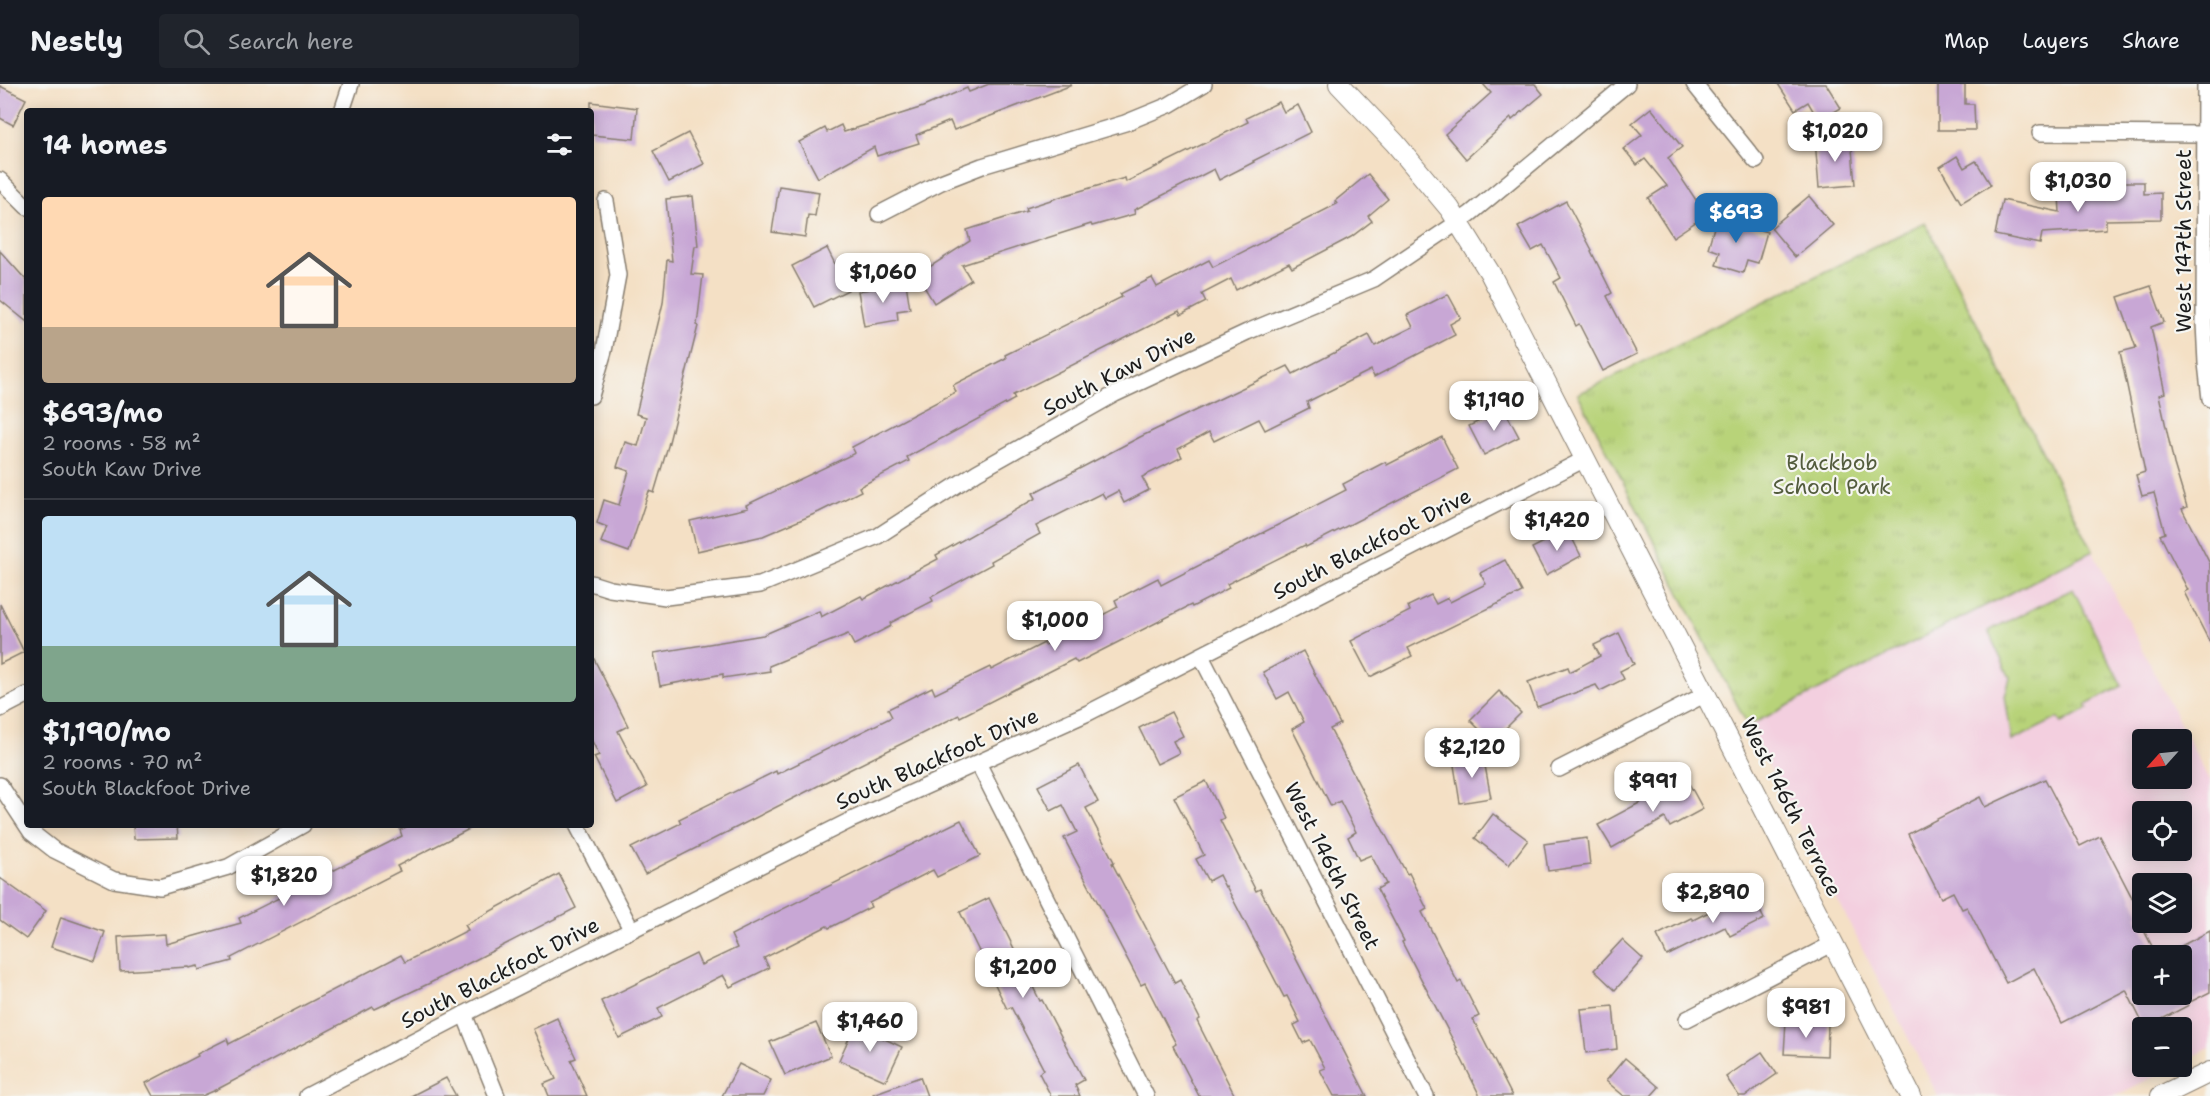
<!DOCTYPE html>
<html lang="en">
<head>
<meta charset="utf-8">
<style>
	:root { --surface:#171b24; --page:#20242c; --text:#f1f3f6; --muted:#9ea1a6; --line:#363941; --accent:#1f6fb2 }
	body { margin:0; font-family:"Shantell Sans",sans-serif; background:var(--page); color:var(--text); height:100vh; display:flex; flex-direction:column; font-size:22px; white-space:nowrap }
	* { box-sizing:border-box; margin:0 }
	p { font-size:20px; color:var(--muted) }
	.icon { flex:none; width:33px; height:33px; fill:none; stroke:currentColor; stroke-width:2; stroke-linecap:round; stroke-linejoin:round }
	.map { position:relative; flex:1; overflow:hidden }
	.sheet { position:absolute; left:24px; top:24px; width:570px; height:720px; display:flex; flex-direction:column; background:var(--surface); border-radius:6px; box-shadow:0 3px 15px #0003 }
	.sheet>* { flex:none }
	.needle { width:39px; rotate:243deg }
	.tools { position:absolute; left:2132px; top:645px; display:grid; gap:12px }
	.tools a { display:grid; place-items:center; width:60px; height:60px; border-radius:6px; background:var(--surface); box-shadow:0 3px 15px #0003; font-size:30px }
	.price { position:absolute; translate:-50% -51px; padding:0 14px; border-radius:12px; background:#fff; color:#222; font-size:20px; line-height:39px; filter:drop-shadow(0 2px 3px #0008) }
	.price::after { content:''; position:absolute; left:50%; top:36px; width:18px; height:14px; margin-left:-9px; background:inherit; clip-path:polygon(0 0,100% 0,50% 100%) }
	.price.on { background:var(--accent); color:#fff }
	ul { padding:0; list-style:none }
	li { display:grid; align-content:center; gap:12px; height:318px; padding:0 18px }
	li+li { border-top:2px solid var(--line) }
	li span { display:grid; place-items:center; height:186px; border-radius:6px; color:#555 }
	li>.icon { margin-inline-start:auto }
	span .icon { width:108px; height:108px; fill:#fffc; stroke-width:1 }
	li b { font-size:26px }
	h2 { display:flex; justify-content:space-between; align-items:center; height:72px; padding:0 18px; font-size:26px }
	header { display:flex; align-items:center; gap:36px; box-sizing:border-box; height:84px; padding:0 30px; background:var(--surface); border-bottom:2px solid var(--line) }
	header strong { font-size:28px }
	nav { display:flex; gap:33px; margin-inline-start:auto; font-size:21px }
	.search { width:420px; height:54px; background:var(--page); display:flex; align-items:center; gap:15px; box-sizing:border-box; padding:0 21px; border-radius:6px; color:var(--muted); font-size:22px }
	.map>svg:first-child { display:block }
	.built { fill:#f3cfdf; fill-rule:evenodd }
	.park { fill:url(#park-tufts); stroke:#6a784a; stroke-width:1.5 }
	.building { fill:#c8a7d5 }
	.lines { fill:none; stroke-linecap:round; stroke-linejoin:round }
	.minor-casing { stroke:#887e70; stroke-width:18 }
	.tertiary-casing { stroke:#887e70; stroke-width:22 }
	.minor { stroke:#fff; stroke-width:15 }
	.tertiary { stroke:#fff; stroke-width:20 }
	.labels { text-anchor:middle; stroke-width:4.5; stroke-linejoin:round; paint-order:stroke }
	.street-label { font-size:21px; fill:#1c1c1c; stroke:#f6f6f2 }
	.park-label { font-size:21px; fill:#535c3d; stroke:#f6f6f2 }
</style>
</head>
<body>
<header>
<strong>Nestly</strong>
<div class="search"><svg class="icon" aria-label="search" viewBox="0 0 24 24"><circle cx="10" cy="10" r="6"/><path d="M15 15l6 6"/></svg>Search here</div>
<nav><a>Map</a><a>Layers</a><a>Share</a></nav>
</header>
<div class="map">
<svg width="2210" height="1012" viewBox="0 0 2210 1012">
	<defs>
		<pattern id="park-tufts" width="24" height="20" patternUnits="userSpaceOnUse" patternTransform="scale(1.5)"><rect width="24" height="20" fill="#b8d379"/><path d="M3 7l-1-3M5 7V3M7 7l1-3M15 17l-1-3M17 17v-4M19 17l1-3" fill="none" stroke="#9eb568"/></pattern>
	</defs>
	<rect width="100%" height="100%" fill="#f6f6f2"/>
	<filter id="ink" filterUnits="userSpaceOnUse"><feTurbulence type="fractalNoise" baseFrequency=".0167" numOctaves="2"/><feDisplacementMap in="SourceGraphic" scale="12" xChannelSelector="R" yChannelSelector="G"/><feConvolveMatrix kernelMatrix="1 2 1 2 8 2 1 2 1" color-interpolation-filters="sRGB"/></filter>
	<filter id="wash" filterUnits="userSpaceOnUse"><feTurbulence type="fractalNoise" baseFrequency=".008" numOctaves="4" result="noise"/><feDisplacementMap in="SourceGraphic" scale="24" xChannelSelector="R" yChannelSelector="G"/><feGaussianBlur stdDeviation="1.35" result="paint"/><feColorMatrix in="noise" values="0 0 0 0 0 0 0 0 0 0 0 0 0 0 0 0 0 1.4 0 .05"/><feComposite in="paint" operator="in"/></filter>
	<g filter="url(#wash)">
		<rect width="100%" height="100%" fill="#f4e0c5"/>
		<path class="built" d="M1925,138L2210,698V964L2181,978V944H2142V982L2173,983L2115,1012H1938L1578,310ZM2142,656H2181V694H2142ZM2142,728H2181V766H2142ZM2142,800H2181V838H2142ZM2142,872H2181V910H2142Z"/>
		<g class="park">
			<path d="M1925,138L2093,467L1748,642L1578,310Z"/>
			<path d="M2073,505L2122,602L2086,621L2088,625L2062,639L2058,634L2012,657L2005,612L2010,594L1988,547Z"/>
		</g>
		<g id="blocks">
			<g class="building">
				<path d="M989,0L1072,1L954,46L950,37L916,51L919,59L877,72L874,63L818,94L799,58L825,44L827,48L841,41L844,48L923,23L967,4L969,8Z"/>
				<path d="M1483,0H1535L1543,10L1512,36L1511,34L1466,75L1445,50L1491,9Z"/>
				<path d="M1778,0H1826L1841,24L1819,37L1808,18L1795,26Z"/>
				<path d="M1938,1H1965V20H1974L1975,46H1938Z"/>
				<path d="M0,2L26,15L13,41L0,34Z"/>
				<path d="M591,18L637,24L634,55L591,51Z"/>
				<path d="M1279,18L1284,28L1298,21L1311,48L1253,77L1254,78L1219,96L1214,85L1134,126L1135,130L1092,142L1091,140L962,181L971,196L934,219L917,191L970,157L967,146L1027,127L1026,124L1066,111L1125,94L1126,98L1248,38L1246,34Z"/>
				<path d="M1651,24L1682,63L1668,74L1706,131L1673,153L1648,114L1667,102L1645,75L1637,81L1624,65L1642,51L1632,39Z"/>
				<path d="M688,49L704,80L669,98L653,67Z"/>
				<path d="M1851,53L1855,101L1819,104L1815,56Z"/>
				<path d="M1957,72L1964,84L1976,77L1991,101L1961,119L1940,83Z"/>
				<path d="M1368,90L1388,115L1368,132L1372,137L1351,153L1292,184L1289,179L1236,206L1231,195L1202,210L1206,218L1181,231L1179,227L1013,311L1015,315L907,373L909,377L859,403L861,407L819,428L763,452L697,467L690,437L748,424L746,421L855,369L852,363L956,308L953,301L1006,274L1005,271L1122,213L1120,210L1152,194L1157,203L1209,176L1213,183L1337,120L1335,117Z"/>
				<path d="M2118,98H2144V110L2161,109V135L2106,136V145L2042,149L2040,160L1995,151L2002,116L2060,128L2059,112L2118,109Z"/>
				<path d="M779,102L819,108L815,132L808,131L805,153L772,148Z"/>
				<path d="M693,112L698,162H695L691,190L703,191L697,241L698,242L668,362L654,409L649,407L629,468L601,458L607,443L597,439L604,416L619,421L629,387L617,383L625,358L638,362L646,333L636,330L663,219L667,176L672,177L666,115Z"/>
				<path d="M1809,112L1833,141L1795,173L1771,144Z"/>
				<path d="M1566,117L1592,166L1591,167L1612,209L1607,212L1637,270L1603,287L1579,240L1576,242L1554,198L1561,194L1543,161L1532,167L1518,143Z"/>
				<path d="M1717,133L1767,148L1758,179L1747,176L1743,189L1716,181L1720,168L1708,164Z"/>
				<path d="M827,164L848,206L814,223L792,182Z"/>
				<path d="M0,167L27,197V238L0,216Z"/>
				<path d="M906,199L910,225L897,227L898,236L864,242L858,207Z"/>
				<path d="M2151,202L2164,238L2151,243L2165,309L2159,311L2174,380L2187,423L2182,425L2210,480V559L2184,508L2188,506L2160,451L2165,449L2154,409L2142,412L2136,391L2145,388L2120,268L2136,264L2118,213Z"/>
				<path d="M1448,210L1461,234L1450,240L1455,251L1374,293L1371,286L1307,318L1309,324L1265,346L1259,335L1214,357L1209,348L1178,365L1182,373L1142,393L1149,406L1124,419L1118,407L1105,414L1102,409L1036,442L1040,450L991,477L992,480L931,513L933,517L890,539L891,542L854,561L848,550L769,582L770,587L723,594V590L660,602L654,569L763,551L819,527L821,533L861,512L863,515L938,475L936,471L1036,414L1033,409L1142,352L1288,282L1293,290L1369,251L1375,262L1413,243L1407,231Z"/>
				<path d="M1504,325L1519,353L1484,371L1469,342Z"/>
				<path d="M1442,353L1458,385L1306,463L1305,461L1227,500L1229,504L1192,523L1191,521L1077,579L1074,575L960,633L959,631L853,684L645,790L631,764L681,739L679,735L776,687L777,690L892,633L888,625L932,603L935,610L990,583L991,586L1044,559L1045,561L1118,523L1115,516L1158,494L1161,501L1346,406L1343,400L1385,378L1387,381Z"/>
				<path d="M1568,446L1581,472L1546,491L1532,464Z"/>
				<path d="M1505,476L1522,508L1408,564L1412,572L1370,593L1351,557L1410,527L1408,522L1431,511L1436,520L1448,514L1450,518L1486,500L1480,489Z"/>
				<path d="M0,520L24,568L0,580Z"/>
				<path d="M1619,549L1634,580L1620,587L1624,595L1600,607L1596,601L1537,623L1528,598L1568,583L1570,588L1600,572L1594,561Z"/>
				<path d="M1303,567L1340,640L1330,645L1378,737L1407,790L1409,789L1427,825L1422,828L1458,899L1461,897L1479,932L1473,935L1512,1012H1480L1456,964H1457L1402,858L1404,857L1377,805L1386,800L1371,771L1359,776L1348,753L1356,748L1340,717L1331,722L1292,645L1304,638L1289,608L1277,615L1263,588Z"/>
				<path d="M591,569L628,642L618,647L647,703L617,719L594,673L599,671L591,655Z"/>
				<path d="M1499,607L1521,629L1492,658L1470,636Z"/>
				<path d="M1171,628L1183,652L1173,657L1179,669L1157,680L1139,644Z"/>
				<path d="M1483,671L1491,714L1460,719L1453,675Z"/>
				<path d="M1079,681L1098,718L1086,724L1114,778L1112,779L1175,899L1180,896L1200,935L1197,937L1235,1012H1199L1173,962L1176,960L1145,899L1141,901L1064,754L1077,748L1063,721L1051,727L1038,702Z"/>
				<path d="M1686,694L1703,725L1670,743L1665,734L1612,764L1598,741Z"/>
				<path d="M2045,695L2080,762L2100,752L2140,829L2136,831L2157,872H2142V910H2181V862L2210,847V908L2188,919L2189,921L2145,944L2126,906L2062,939L2034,884L2006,899L1967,823L1962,825L1953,808L1941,814L1908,750L1980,713L1985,723Z"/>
				<path d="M1206,697L1224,734L1220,736L1256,807L1260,805L1367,1012H1334L1320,986L1325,984L1310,956L1303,959L1294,941L1300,938L1287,912L1284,913L1226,802L1225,803L1219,791L1208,797L1196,775L1204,771L1174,713Z"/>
				<path d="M1493,730L1528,756L1509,781L1475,754Z"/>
				<path d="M961,736L980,772L937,793L933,786L869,819L871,823L829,844L827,842L764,874L769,884L730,903L723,891L658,924L662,933L619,954L601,917L696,870L701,881L737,864L731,851Z"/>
				<path d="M133,741H177L178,754L134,755Z"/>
				<path d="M410,741H477L397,782L400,787L231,874L232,877L199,886L198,882L189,884L188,883L120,887L118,853L165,850L166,860L241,839L239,834L402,752L400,746Z"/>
				<path d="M1587,754L1590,781L1548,787L1544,760Z"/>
				<path d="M559,790L576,824L428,900L375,925L373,923L216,1006L202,1012H153L146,999L198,972L197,970L227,955L229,960L401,871L405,878L468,846L465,841Z"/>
				<path d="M0,794L46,827L26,855L0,836Z"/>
				<path d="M1750,807L1764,835L1730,852L1725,843L1667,872L1657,851L1691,834L1693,836Z"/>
				<path d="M989,814L1040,917L1042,916L1084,996L1075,1001L1080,1012H1051L1039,989L1044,986L1011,923L1007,925L960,828Z"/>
				<path d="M61,833L105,848L95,877L51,863Z"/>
				<path d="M1622,856L1643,875L1615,906L1594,886Z"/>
				<path d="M1613,922L1617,965L1586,969L1581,925Z"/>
				<path d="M557,934L576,974L571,976L587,1012H549L544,1000L556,995L533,945Z"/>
				<path d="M1786,937L1828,939L1827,972L1784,970Z"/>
				<path d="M816,939L831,972L785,991L770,958Z"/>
				<path d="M855,941L902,963L886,997L839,976Z"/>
				<path d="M1762,968L1777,990L1745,1012H1739L1726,993Z"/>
				<path d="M1625,974L1659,1003L1651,1012H1624L1606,997Z"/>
				<path d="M739,980L771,996L763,1012H722Z"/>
				<path d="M920,993L927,1012H873V1010Z"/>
				<path d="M446,994L456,1012H411Z"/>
			</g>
		</g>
	</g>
	<g filter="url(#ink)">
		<use href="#blocks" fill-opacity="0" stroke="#887e70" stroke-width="1.5"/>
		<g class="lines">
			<g class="minor-casing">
				<g id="minor">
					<path d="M1694,0L1756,77"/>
					<path d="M2205,0L2204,239L2206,279L2210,315"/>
					<path d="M342,27L351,0"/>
					<path d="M2040,49L2205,50"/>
					<path d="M0,96L27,123"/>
					<path d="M879,130L941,98L982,82L1125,39L1169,21L1204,0"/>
					<path d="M591,312L604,267L618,191L606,117"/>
					<path d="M591,499L610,505L666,513L760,501L878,452L977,388L1115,310L1247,248L1374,195L1470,130L1627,0"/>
					<path d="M1201,572L1426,1012"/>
					<path d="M0,625L27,611"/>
					<path d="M978,679L1146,1012"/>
					<path d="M1559,685L1706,610"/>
					<path d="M0,701L31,748L54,766L114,796L160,803L228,783L303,741"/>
					<path d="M577,741L631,845"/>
					<path d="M464,930L497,1012"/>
					<path d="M1687,935L1834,859"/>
					<path d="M307,1012L478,923L849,737L1088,629L1585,375"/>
				</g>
			</g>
			<g class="tertiary-casing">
				<g id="tertiary">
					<path d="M1339,0L1395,59L1450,125L1490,189L1911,1012"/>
					<path d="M2161,1012L2210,988"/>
				</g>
			</g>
			<use href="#minor" class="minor"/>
			<use href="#tertiary" class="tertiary"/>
		</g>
	</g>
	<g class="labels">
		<g class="street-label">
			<text transform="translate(2184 157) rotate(-90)" y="7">West 147th Street</text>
			<text transform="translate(1119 288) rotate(-27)" y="7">South Kaw Drive</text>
			<text transform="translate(1372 460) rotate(-27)" y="7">South Blackfoot Drive</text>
			<text transform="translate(937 675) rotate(-24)" y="7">South Blackfoot Drive</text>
			<text transform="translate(1791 723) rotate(63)" y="7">West 146th Terrace</text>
			<text transform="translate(1332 782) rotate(63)" y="7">West 146th Street</text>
			<text transform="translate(500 889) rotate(-27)" y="7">South Blackfoot Drive</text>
		</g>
		<g class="park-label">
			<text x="1832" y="386">Blackbob<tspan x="1832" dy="24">School Park</tspan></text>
		</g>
	</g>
</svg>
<div class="tools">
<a><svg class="needle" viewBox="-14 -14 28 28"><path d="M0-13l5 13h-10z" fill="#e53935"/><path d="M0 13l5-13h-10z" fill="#9ea1a6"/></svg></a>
<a><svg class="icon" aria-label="locate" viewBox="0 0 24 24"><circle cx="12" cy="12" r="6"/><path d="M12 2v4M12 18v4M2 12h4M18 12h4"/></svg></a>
<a><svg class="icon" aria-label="layers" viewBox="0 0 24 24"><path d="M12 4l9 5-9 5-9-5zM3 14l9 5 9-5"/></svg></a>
<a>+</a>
<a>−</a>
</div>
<b class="price" style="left:1835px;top:79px">$1,020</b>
<b class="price" style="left:2078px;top:129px">$1,030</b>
<b class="price on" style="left:1736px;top:160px">$693</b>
<b class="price" style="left:883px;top:220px">$1,060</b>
<b class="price" style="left:1494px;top:348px">$1,190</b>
<b class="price" style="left:1557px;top:468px">$1,420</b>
<b class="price" style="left:1055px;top:568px">$1,000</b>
<b class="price" style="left:1472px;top:695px">$2,120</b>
<b class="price" style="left:1653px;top:729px">$991</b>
<b class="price" style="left:284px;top:823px">$1,820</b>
<b class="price" style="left:1713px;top:840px">$2,890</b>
<b class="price" style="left:1023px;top:915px">$1,200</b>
<b class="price" style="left:1806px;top:955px">$981</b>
<b class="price" style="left:870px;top:969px">$1,460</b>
<section class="sheet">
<h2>14 homes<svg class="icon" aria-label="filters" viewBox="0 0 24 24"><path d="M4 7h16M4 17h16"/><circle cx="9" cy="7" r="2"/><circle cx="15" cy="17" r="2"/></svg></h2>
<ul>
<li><span style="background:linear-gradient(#ffd9b3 70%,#b9a48a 0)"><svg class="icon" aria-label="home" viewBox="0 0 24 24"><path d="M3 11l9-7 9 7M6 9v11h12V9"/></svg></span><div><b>$693/mo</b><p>2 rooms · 58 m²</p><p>South Kaw Drive</p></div></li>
<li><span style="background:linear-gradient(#bfe0f5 70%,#7fa58c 0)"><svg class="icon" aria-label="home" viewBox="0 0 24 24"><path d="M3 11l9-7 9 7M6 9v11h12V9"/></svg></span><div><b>$1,190/mo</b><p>2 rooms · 70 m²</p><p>South Blackfoot Drive</p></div></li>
</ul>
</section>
</div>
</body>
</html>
